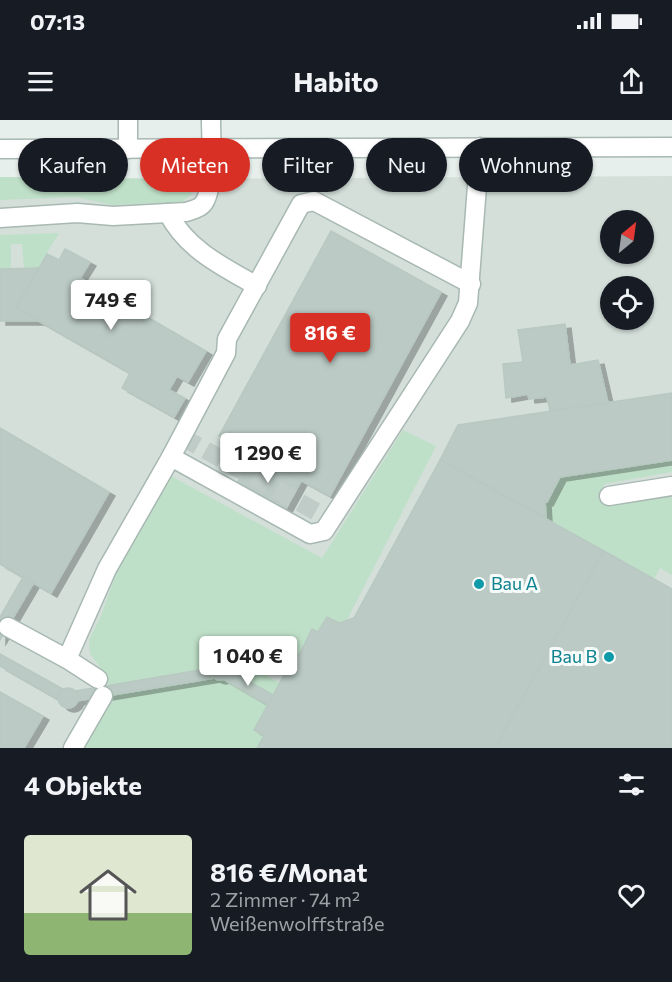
<!DOCTYPE html>
<html lang="de">
<head>
<meta charset="utf-8">
<style>
	:root { --surface:#171b24; --page:#242831; --text:#f1f3f6; --muted:#9ea1a6; --line:#363941; --accent:#d93025 }
	body { margin:0; font-family:Commissioner,sans-serif; background:var(--page); color:var(--text); height:100vh; display:flex; flex-direction:column; font-size:22px; white-space:nowrap }
	* { box-sizing:border-box; margin:0 }
	p { font-size:20px; color:var(--muted) }
	.icon { flex:none; width:33px; height:33px; fill:none; stroke:currentColor; stroke-width:2; stroke-linecap:round; stroke-linejoin:round }
	.map { position:relative; height:628px; overflow:hidden }
	.drawer { display:flex; flex-direction:column; background:var(--surface); flex:1 }
	.drawer>* { flex:none }
	.top-card { position:absolute; left:18px; top:18px; width:636px; height:54px; display:flex; gap:12px }
	.needle { width:39px; rotate:29deg }
	.buttons { position:absolute; left:600px; top:90px; display:grid; gap:12px }
	.buttons a { display:grid; place-items:center; width:54px; height:54px; border-radius:50%; background:var(--surface); box-shadow:0 2px 4px #0004; font-size:30px }
	.price { position:absolute; translate:-50% -51px; padding:0 14px; border-radius:6px; background:#fff; color:#222; font-size:20px; line-height:39px; filter:drop-shadow(0 2px 3px #0008) }
	.price::after { content:''; position:absolute; left:50%; top:36px; width:18px; height:14px; margin-left:-9px; background:inherit; clip-path:polygon(0 0,100% 0,50% 100%) }
	.price.current { background:var(--accent); color:#fff }
	ul { padding:0; list-style:none }
	li { display:flex; align-items:center; gap:18px; height:150px; padding:0 24px }
	li+li { border-top:2px solid var(--line) }
	li span { display:grid; place-items:center; flex:none; width:168px; height:120px; border-radius:6px; color:#555 }
	li>.icon { margin-inline-start:auto }
	span .icon { width:72px; height:72px; fill:#fffc; stroke-width:1 }
	li b { font-size:26px }
	h2 { display:flex; justify-content:space-between; align-items:center; height:72px; padding:0 24px; font-size:26px }
	.chip { padding:0 21px; border-radius:27px; background:var(--surface); box-shadow:0 2px 4px #0004; font-size:21px; line-height:54px }
	.chip.current { background:var(--accent); color:#fff }
	.status { display:flex; justify-content:space-between; align-items:center; height:42px; padding:0 30px; background:var(--surface); direction:ltr }
	.status svg { height:16px; fill:currentColor }
	header { display:flex; justify-content:space-between; align-items:center; height:78px; padding:0 24px; background:var(--surface); font-size:27px; font-weight:700 }
	.map>svg:first-child { display:block }
	.built { fill:#d4dfda; fill-rule:evenodd }
	.green { fill:#bfe0c8 }
	.building { fill:#bbcac4; stroke:#b8c9c2; stroke-width:1.5; filter:url(#shadow) }
	.lines { fill:none; stroke-linecap:round; stroke-linejoin:round }
	.minor-tunnel { stroke:#bfccc8; stroke-width:18; stroke-dasharray:18 9; stroke-linecap:butt }
	.minor-casing { stroke:#a8b8b2; stroke-width:21 }
	.minor { stroke:#fff; stroke-width:18 }
	.culture-dot { fill:#0f9aa8; stroke:#f7fbf9; stroke-width:2 }
	.labels { text-anchor:middle; stroke-width:6; stroke-linejoin:round; paint-order:stroke }
	.culture-label { font-size:18px; fill:#0d838f; stroke:#f7fbf9; text-anchor:start }
</style>
</head>
<body>
<div class="status"><b>07:13</b><svg viewBox="0 0 49 12"><path d="M0 12V9h3v3zM5 12V6h3v6zM10 12V3h3v9zM15 12V0h3v12zM26 1h20v11H26zM47 4h2v5h-2z"/></svg></div>
<header><svg class="icon" aria-label="menu" viewBox="0 0 24 24"><path d="M4 6h16M4 12h16M4 18h16"/></svg>Habito<svg class="icon" aria-label="share" viewBox="0 0 24 24"><path d="M12 15V3M7 8l5-5 5 5M5 13v7h14v-7"/></svg></header>
<div class="map">
<svg width="672" height="628" viewBox="0 0 672 628">
	<defs>
		<filter id="shadow"><feDropShadow dx="6" dy="4" stdDeviation="0" flood-color="#0004"/></filter>
	</defs>
	<rect width="100%" height="100%" fill="#e6efeb"/>
	<path class="built" d="M672,56V628H0V57L194,59ZM610,100H644V134H610ZM610,166H644V200H610Z"/>
	<g class="green">
		<path d="M0,57L194,59L191,75L182,82L112,85L76,77L0,80Z"/>
		<path d="M59,113L38,148H24L22,124H11V149H0V115Z"/>
		<path d="M403,310L436,326L347,500L339,503L327,497L318,512L312,509L299,535L295,533L285,552L258,538L252,548L280,563L254,610L264,616L257,628H84L112,577L107,556L90,534L89,520L101,496L121,439L169,355L322,438Z"/>
		<path d="M672,340V352L604,364L607,385L672,377V455L660,448L654,459L546,398L545,381L560,357Z"/>
	</g>
	<g class="building">
		<path d="M331,111L441,172L330,376L219,316Z"/>
		<path d="M65,129L90,142L80,158L206,231L188,262L177,256L169,270L185,278L174,297L122,268L130,253L16,188L47,134L59,140Z"/>
		<path d="M38,148L16,188L40,201H0V149Z"/>
		<path d="M565,204L570,245L598,240L608,283L550,291L547,277L529,279L528,274L506,278L503,244L523,242L518,210Z"/>
		<path d="M672,273V340L560,357L547,382L545,381L546,398L440,340L458,305Z"/>
		<path d="M0,308L109,372L51,473L0,444Z"/>
		<path d="M254,334L301,361L283,394L235,367Z"/>
		<path d="M440,340L604,431L495,628H257L264,616L254,610L296,533L299,535L312,509L318,512L327,497L339,503L354,498Z"/>
		<path d="M604,431L672,469V628H495Z"/>
		<path d="M23,457L34,462L0,520V497Z"/>
		<path d="M0,534L63,569L59,580L0,546Z"/>
		<circle cx="220" cy="551" r="9"/>
		<path d="M211,548L215,558L77,581L75,571Z"/>
		<path d="M229,550L273,575L268,585L223,559Z"/>
		<circle cx="68" cy="578" r="10"/>
		<path d="M0,572L43,596L24,628H0Z"/>
	</g>
	<g class="lines">
		<path class="minor-tunnel" d="M182,317L331,400"/>
		<g class="minor-casing">
			<g id="minor">
				<path d="M0,29L672,27"/>
				<path d="M128,29V0"/>
				<path d="M168,93C186,129 223,147 257,166"/>
				<path d="M0,98L77,93L113,96L186,92C192,90 199,89 203,84C215,69 211,20 211,0"/>
				<path d="M171,337L310,414L324,411L460,201L468,183L480,27"/>
				<path d="M609,376L672,366"/>
				<path d="M8,507L67,539"/>
				<path d="M98,559L67,539L107,449L171,337L226,233L227,219L301,84L314,81L471,164"/>
				<path d="M73,628L103,576"/>
			</g>
		</g>
		<use href="#minor" class="minor"/>
	</g>
	<g class="culture-dot">
		<circle cx="479" cy="464" r="6"/>
		<circle cx="609" cy="537" r="6"/>
	</g>
	<g class="labels">
		<g class="culture-label">
			<text x="491" y="470">Bau A</text>
			<text x="597" y="543" text-anchor="end">Bau B</text>
		</g>
	</g>
</svg>
<div class="buttons">
<a><svg class="needle" viewBox="-14 -14 28 28"><path d="M0-13l5 13h-10z" fill="#e53935"/><path d="M0 13l5-13h-10z" fill="#9ea1a6"/></svg></a>
<a><svg class="icon" aria-label="locate" viewBox="0 0 24 24"><circle cx="12" cy="12" r="6"/><path d="M12 2v4M12 18v4M2 12h4M18 12h4"/></svg></a>
</div>
<b class="price" style="left:111px;top:211px">749 €</b>
<b class="price current" style="left:330px;top:244px">816 €</b>
<b class="price" style="left:268px;top:364px">1 290 €</b>
<b class="price" style="left:248px;top:567px">1 040 €</b>
<div class="top-card">
<a class="chip">Kaufen</a>
<a class="chip current">Mieten</a>
<a class="chip">Filter</a>
<a class="chip">Neu</a>
<a class="chip">Wohnung</a>
</div>
</div>
<section class="drawer">
<h2>4 Objekte<svg class="icon" aria-label="filters" viewBox="0 0 24 24"><path d="M4 7h16M4 17h16"/><circle cx="9" cy="7" r="2"/><circle cx="15" cy="17" r="2"/></svg></h2>
<ul>
<li><span style="background:linear-gradient(#dfe7d0 65%,#8fb573 0)"><svg class="icon" aria-label="home" viewBox="0 0 24 24"><path d="M3 11l9-7 9 7M6 9v11h12V9"/></svg></span><div><b>816 €/Monat</b><p>2 Zimmer · 74 m²</p><p>Weißenwolffstraße</p></div><svg class="icon" aria-label="heart" viewBox="0 0 24 24"><path d="M12 20l-8-8c-3-5 5-10 8-4 3-6 11-1 8 4z"/></svg></li>
</ul>
</section>
</body>
</html>
